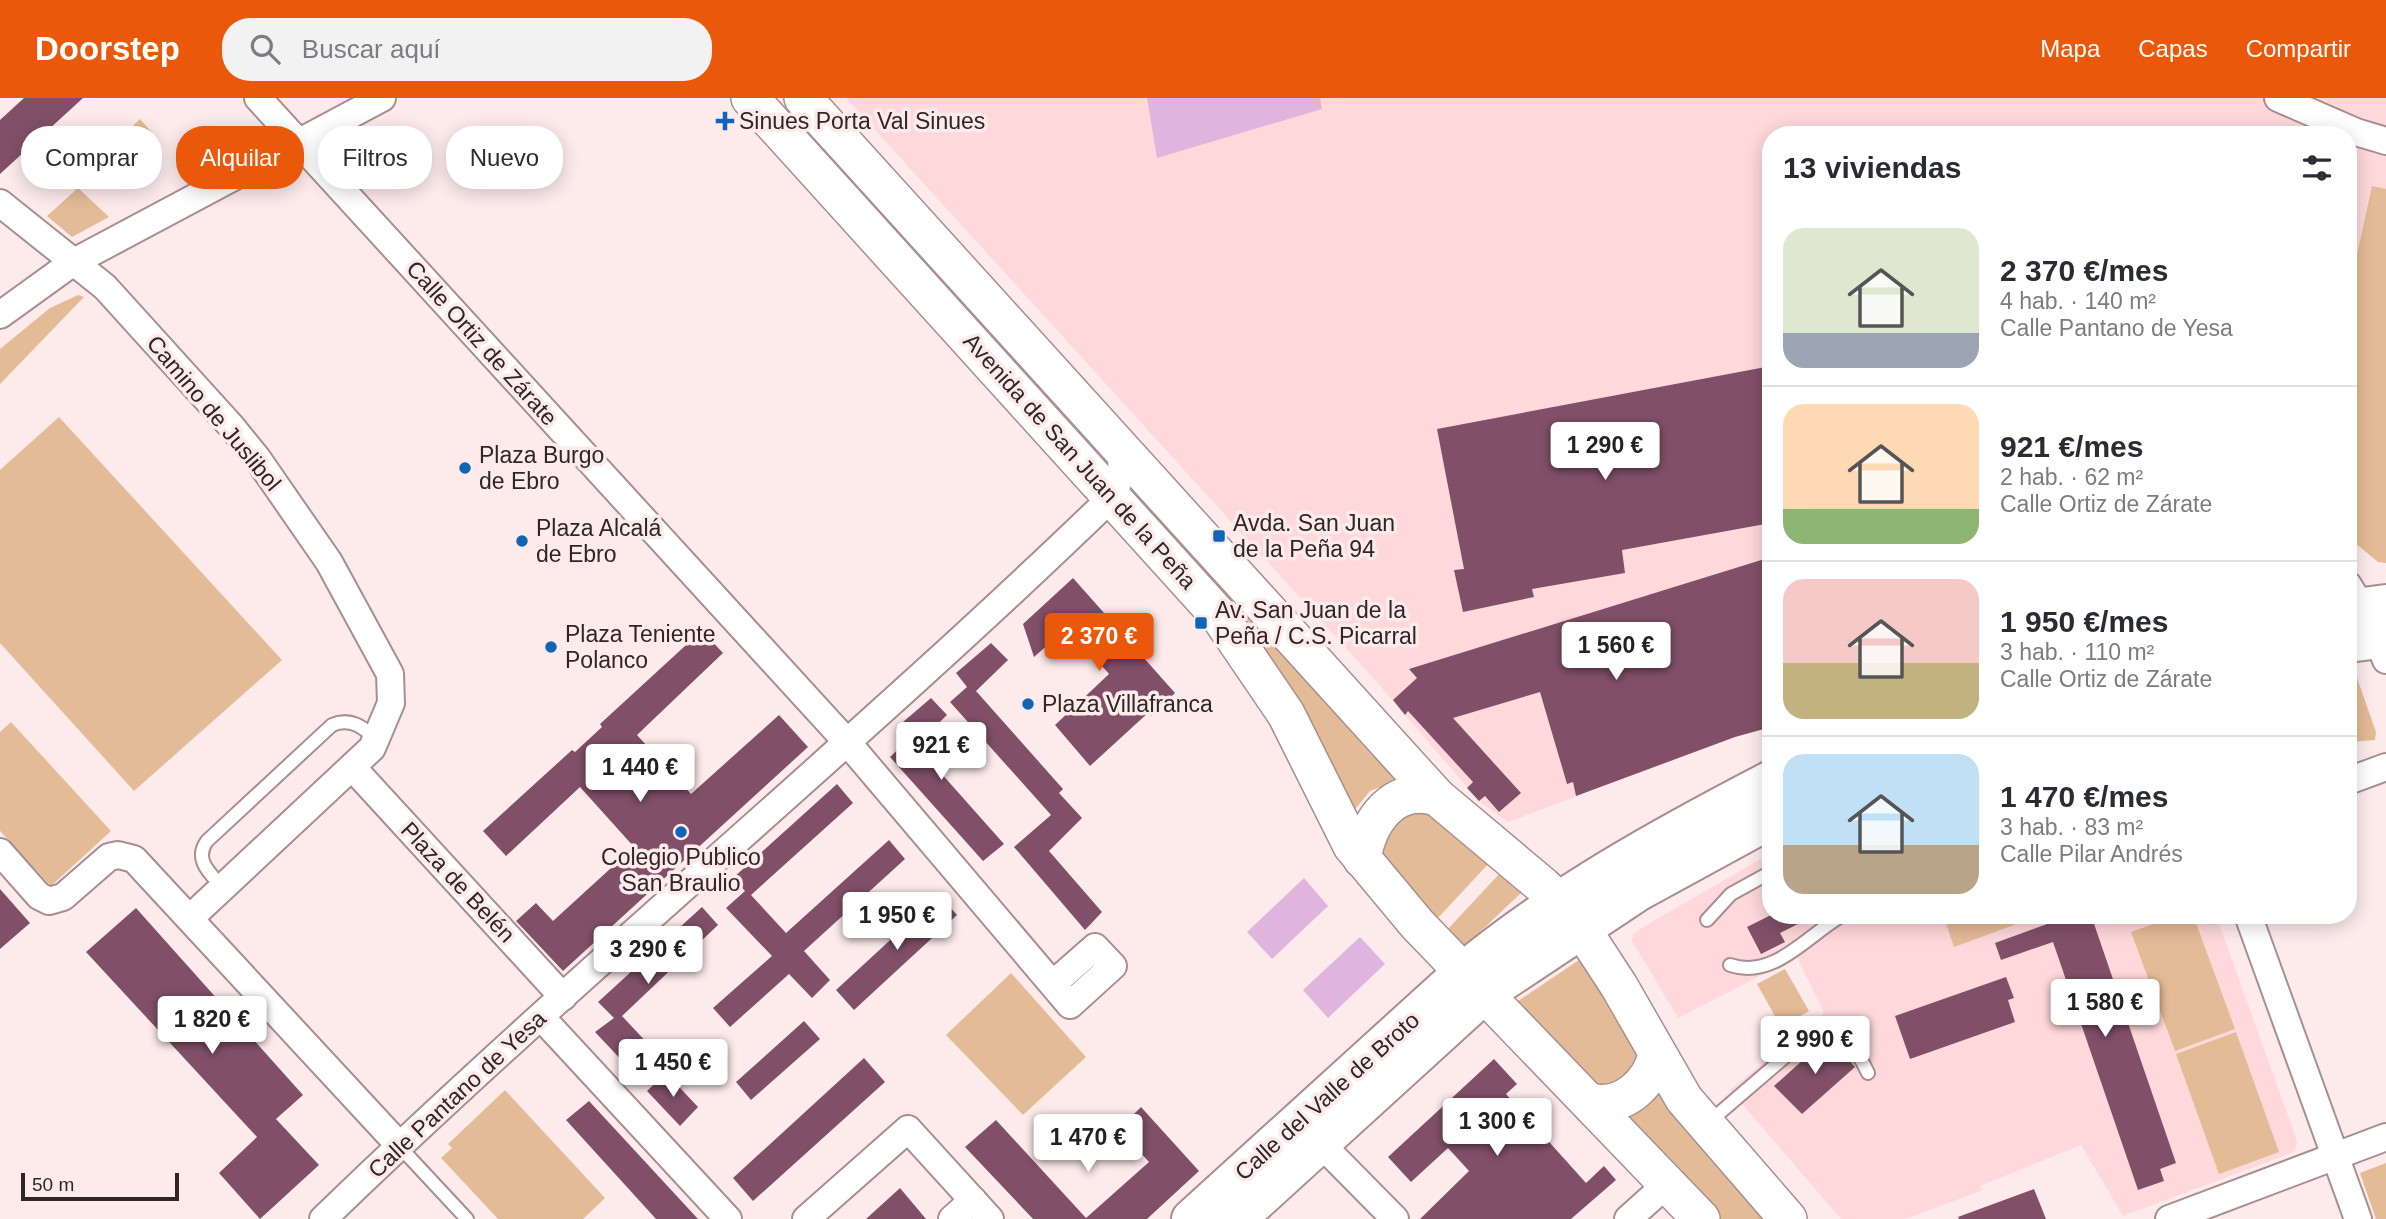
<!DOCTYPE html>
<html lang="es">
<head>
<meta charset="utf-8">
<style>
	:root { --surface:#fff; --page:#f2f2f3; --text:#2b2b33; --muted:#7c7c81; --line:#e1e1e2; --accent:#ea580c }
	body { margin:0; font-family:Arial,sans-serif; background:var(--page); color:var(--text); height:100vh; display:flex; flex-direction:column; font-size:26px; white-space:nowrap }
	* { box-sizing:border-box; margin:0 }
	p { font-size:23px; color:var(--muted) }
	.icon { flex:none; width:38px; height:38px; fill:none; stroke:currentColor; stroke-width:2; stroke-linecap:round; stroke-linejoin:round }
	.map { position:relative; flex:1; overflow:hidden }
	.drawer { position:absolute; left:1762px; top:28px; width:595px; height:798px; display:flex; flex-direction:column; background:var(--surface); border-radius:28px; box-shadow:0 4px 18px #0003 }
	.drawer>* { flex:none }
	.top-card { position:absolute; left:21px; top:28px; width:665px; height:63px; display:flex; gap:14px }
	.scale { position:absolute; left:21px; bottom:18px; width:158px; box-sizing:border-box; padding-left:7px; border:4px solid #312627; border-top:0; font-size:19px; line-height:24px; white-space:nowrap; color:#312627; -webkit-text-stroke:5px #fdebec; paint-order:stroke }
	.price { position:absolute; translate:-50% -60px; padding:0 16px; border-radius:7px; background:#fff; color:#222; font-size:23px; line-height:46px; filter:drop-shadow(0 2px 4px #0008) }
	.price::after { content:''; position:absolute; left:50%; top:42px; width:21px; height:16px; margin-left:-10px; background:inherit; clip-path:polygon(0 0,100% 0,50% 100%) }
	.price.on { background:var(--accent); color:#fff }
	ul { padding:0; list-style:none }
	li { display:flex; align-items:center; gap:21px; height:175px; padding:0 21px }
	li+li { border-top:2px solid var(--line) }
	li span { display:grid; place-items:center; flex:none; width:196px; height:140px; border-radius:21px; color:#555 }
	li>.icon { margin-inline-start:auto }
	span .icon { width:84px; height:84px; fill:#fffc; stroke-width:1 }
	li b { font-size:30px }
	h2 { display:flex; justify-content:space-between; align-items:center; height:84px; padding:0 21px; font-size:30px }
	.pill { padding:0 24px; border-radius:28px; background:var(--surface); box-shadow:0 4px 18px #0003; font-size:24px; line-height:63px }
	.pill.on { background:var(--accent); color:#fff }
	header { display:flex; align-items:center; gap:42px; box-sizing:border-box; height:98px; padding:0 35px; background:var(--accent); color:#fff }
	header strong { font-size:33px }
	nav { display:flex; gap:38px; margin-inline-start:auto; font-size:24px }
	.search { width:490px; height:63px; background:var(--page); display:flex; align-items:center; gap:18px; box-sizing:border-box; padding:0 24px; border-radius:28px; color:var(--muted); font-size:26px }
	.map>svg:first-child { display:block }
	.built { fill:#fed8da }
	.green { fill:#e4bb97 }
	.water { fill:#dfb5e0 }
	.building { fill:#815068 }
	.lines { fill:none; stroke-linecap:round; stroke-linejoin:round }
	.lane-casing { stroke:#a98e90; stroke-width:16 }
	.street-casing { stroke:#a98e90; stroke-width:30 }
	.secondary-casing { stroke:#a98e90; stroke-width:40 }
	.primary-casing { stroke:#a98e90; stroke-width:42 }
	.lane { stroke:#fff; stroke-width:12 }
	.street { stroke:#fff; stroke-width:26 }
	.secondary { stroke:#fff; stroke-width:37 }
	.primary { stroke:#fff; stroke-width:38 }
	.poi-dot { fill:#1066b4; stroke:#fdebec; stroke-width:2.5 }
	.labels { text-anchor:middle; stroke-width:7; stroke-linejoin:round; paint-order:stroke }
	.poi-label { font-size:23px; fill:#312627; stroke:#fdebec; text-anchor:start }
	.street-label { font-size:23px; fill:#312627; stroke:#fdebec }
</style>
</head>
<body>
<header>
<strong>Doorstep</strong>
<div class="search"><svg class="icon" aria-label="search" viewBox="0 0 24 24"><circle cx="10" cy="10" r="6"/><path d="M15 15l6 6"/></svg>Buscar aquí</div>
<nav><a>Mapa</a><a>Capas</a><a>Compartir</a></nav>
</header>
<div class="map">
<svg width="2386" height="1121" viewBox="0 0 2386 1121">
	<rect width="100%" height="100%" fill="#fdebec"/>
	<g class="built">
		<path d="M846,0H2386V442L2349,448L2348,37H1771V629L1735,639L1508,724L1479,703L1375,582Z"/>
		<path d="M1771,755V817H2216L2297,1043L2296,1050L2294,1054L2123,1118L2081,1047L1980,1088L1983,1092L1906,1121H1841L1730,992L1824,915L1797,859L1678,920L1632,843L1633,836L1650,825Z"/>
	</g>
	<g class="green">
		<path d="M140,21L155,38L138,54L122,38Z"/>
		<path d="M111,48L126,64L109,80L94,64Z"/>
		<path d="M2372,88L2386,91V465L2378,464L2348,439L2349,165L2355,166Z"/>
		<path d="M78,90L109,119L72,139L47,118Z"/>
		<path d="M78,197L84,199L0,286V251L50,210Z"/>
		<path d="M59,319L282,562L134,693L0,545V372Z"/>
		<path d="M1138,377L1408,678L1370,693L1352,715L1127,398Z"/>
		<path d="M2356,577L2376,634L2375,642L2349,644V578Z"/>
		<path d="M11,624L111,733L51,788L0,733V634Z"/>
		<path d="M1406,713H1427L1490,764L1437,821C1421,803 1383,769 1381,745Z"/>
		<path d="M1502,773L1521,795L1464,849L1447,832Z"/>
		<path d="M1943,817H2011L2014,827L1954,849Z"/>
		<path d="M2178,817H2193L2235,931L2175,953L2131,834Z"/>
		<path d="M1585,858L1642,952L1630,978L1603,993L1509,909Z"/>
		<path d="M1785,871L1809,913L1781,929L1757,886Z"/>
		<path d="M1011,875L1086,959L1023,1017L946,937Z"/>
		<path d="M2236,934L2279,1054L2219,1076L2176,956Z"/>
		<path d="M1658,978L1771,1121H1716L1619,1016Z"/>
		<path d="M505,992L605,1100L583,1121H498L441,1060L452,1050L448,1046Z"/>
		<path d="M2386,1065V1121H2376L2360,1075Z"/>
	</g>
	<g class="water">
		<path d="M1147,0H1320L1322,11L1157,60Z"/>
		<path d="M1304,780L1328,808L1272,861L1247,834Z"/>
		<path d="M1360,839L1385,866L1328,920L1303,892Z"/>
	</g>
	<g class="building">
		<path d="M24,0H83L0,76V22Z"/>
		<path d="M1771,268V425L1622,452L1625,475L1532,491L1534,499L1463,514L1454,472L1464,471L1437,331Z"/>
		<path d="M1771,459V629L1735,639L1576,698L1573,684L1567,686L1540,594L1453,620L1521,695L1499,714L1485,698L1479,703L1467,690L1473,684L1408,613L1405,617L1393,602L1417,580L1409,571Z"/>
		<path d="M1073,480L1175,595L1151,618L1149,614L1090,668L1055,627L1109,576L1068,529L1034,559L1023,526Z"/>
		<path d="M698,536L705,543L709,540L723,555L637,637L691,696L779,617L808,649L563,873L516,823L536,805L553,823L634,749L580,689L506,758L483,733L572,652L575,654L602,629L600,626Z"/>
		<path d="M991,545L1008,562L976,593L1063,691L1059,695L1082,720L1049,753L1102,814L1085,832L1014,749L1051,717L950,604L967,589L956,575Z"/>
		<path d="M931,600L947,617L916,647L1004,746L983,763L890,659L907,643L896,630Z"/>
		<path d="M837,686L853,705L751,797L786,835L889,742L905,761L804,853L830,882L812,900L789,876L730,929L713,910L772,858L726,810L745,793L733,780Z"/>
		<path d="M0,791L30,825L0,851Z"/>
		<path d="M939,797L957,817L854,912L836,892Z"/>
		<path d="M702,809L718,827L622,918L652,950L628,969L595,934L614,920L598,904Z"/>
		<path d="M136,810L303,997L276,1021L319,1067L260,1121L219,1075L257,1039L86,854Z"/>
		<path d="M1771,817H1816L1780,835L1785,844L1761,856L1747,829Z"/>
		<path d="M2043,817H2091L2176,1065L2160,1071L2164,1083L2138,1092L2053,844L2001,862L1995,845L2047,826Z"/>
		<path d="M2006,879L2014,900L2008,902L2015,924L1910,961L1895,918Z"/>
		<path d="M804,923L820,941L751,1002L736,984Z"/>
		<path d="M1825,942L1836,947L1855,969L1802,1016L1774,988Z"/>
		<path d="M864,960L885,984L753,1103L733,1080Z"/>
		<path d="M1494,961L1517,986L1506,996L1586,1085L1604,1068L1616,1082L1571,1121H1420L1469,1073L1448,1050L1411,1084L1388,1059Z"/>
		<path d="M666,975L698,1009L680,1028L647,993Z"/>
		<path d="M589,1003L698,1121H656L566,1022Z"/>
		<path d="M1141,1009L1199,1073L1147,1121H1033L965,1049L996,1022L1086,1120L1149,1064L1119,1031Z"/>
		<path d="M900,1090L926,1121H866Z"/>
		<path d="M2034,1091L2046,1121H1959L1958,1119Z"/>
	</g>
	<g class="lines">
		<g class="lane-casing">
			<g id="lane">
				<path d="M223,790C211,776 193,762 207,743L332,627C350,619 364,629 376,642"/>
				<path d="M1707,822L1731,796L1771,774"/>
				<path d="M1730,867C1775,882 1808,836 1843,817"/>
				<path d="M1709,1024L1815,933C1841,931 1858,953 1868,975"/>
				<path d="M399,1048L467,1121"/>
			</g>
		</g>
		<g class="street-casing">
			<g id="street">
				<path d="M258,0L847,644L1070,907L1113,868L1095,849L1054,885"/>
				<path d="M2278,0L2356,34L2386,43"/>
				<path d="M0,105L105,189L231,328L257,360L329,464L390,576L391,605L372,650L190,820"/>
				<path d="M0,217L72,165L382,0"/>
				<path d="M2348,487L2370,523L2386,562"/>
				<path d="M352,669L563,899"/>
				<path d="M2348,683L2386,669"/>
				<path d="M0,754L39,798L49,803L63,799L109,759L118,757L134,761L399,1047"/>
				<path d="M2248,817L2358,1121"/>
				<path d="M541,919L728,1121"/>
				<path d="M1319,1044L1395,1121"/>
				<path d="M323,1121C579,873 857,646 1113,398L1122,374L1120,350"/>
				<path d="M806,1121L908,1031L990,1121"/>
				<path d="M952,1121L973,1102"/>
				<path d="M1628,1121L1667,1086"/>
				<path d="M2169,1121L2386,1039"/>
			</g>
		</g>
		<g class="secondary-casing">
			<g id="secondary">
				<path d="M750,0L1220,519L1286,616L1352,748L1417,826L1701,1121"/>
				<path d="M803,0L1437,699L1543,788L1572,816L1619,888L1684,1001L1788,1121"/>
				<path d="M1362,761C1368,724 1393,685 1437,699"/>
				<path d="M1590,1004C1622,1012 1651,986 1657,956"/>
			</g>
		</g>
		<g class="primary-casing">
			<g id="primary">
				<path d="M2348,511L2386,506"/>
				<path d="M2348,545L2386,540"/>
				<path d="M1191,1121L1462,875C1556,797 1663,738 1771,682"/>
				<path d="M1237,1121L1484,896L1639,793L1771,721"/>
			</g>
		</g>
		<use href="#lane" class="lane"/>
		<use href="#street" class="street"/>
		<use href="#secondary" class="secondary"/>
		<use href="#primary" class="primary"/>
	</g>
	<g class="poi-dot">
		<path d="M721.5 12.5h7v7h7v7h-7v7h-7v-7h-7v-7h7z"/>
		<circle cx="465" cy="370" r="7"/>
		<rect x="1212" y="431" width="14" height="14" rx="3.5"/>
		<circle cx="522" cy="443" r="7"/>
		<rect x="1194" y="518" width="14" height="14" rx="3.5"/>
		<circle cx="551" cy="549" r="7"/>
		<circle cx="1028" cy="606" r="7"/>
		<circle cx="681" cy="734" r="7"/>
	</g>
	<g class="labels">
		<g class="poi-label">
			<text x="739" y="31">Sinues Porta Val Sinues</text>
			<text x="479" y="365">Plaza Burgo<tspan x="479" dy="26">de Ebro</tspan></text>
			<text x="1233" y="433">Avda. San Juan<tspan x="1233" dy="26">de la Peña 94</tspan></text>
			<text x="536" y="438">Plaza Alcalá<tspan x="536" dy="26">de Ebro</tspan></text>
			<text x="1215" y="520">Av. San Juan de la<tspan x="1215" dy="26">Peña / C.S. Picarral</tspan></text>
			<text x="565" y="544">Plaza Teniente<tspan x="565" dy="26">Polanco</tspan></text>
			<text x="1042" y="614">Plaza Villafranca</text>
			<text x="681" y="767" text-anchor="middle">Colegio Publico<tspan x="681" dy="26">San Braulio</tspan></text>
		</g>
		<g class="street-label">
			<text transform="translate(482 245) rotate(48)" y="8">Calle Ortiz de Zárate</text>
			<text transform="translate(214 315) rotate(50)" y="8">Camino de Juslibol</text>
			<text transform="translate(1080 363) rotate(48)" y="8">Avenida de San Juan de la Peña</text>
			<text transform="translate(458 784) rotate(47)" y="8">Plaza de Belén</text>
			<text transform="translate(457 996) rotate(-43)" y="8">Calle Pantano de Yesa</text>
			<text transform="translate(1327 998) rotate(-42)" y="8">Calle del Valle de Broto</text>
		</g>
	</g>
</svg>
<div class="scale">50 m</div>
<b class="price" style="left:1605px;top:384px">1 290 €</b>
<b class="price on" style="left:1099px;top:575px">2 370 €</b>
<b class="price" style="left:1616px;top:584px">1 560 €</b>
<b class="price" style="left:941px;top:684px">921 €</b>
<b class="price" style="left:640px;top:706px">1 440 €</b>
<b class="price" style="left:897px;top:854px">1 950 €</b>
<b class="price" style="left:648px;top:888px">3 290 €</b>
<b class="price" style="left:2105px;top:941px">1 580 €</b>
<b class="price" style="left:212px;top:958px">1 820 €</b>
<b class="price" style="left:1815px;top:978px">2 990 €</b>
<b class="price" style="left:673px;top:1001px">1 450 €</b>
<b class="price" style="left:1497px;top:1060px">1 300 €</b>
<b class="price" style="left:1088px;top:1076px">1 470 €</b>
<div class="top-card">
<a class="pill">Comprar</a>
<a class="pill on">Alquilar</a>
<a class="pill">Filtros</a>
<a class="pill">Nuevo</a>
</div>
<section class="drawer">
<h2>13 viviendas<svg class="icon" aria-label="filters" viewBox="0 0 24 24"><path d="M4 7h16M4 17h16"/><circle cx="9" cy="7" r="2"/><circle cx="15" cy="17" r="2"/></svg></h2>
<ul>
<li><span style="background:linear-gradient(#dfe7d0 75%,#9aa5b1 0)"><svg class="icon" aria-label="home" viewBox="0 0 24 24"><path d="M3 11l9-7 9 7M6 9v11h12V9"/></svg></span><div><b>2 370 €/mes</b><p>4 hab. · 140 m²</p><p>Calle Pantano de Yesa</p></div></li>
<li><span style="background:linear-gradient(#ffd9b3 75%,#8fb573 0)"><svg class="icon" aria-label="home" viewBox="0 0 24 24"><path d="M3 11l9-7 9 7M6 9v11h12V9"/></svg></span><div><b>921 €/mes</b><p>2 hab. · 62 m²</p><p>Calle Ortiz de Zárate</p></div></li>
<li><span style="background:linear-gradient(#f6c9c9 60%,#c2b280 0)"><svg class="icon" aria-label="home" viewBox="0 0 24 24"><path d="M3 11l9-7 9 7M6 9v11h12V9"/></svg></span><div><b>1 950 €/mes</b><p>3 hab. · 110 m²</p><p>Calle Ortiz de Zárate</p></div></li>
<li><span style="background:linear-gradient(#bfe0f5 65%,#b9a48a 0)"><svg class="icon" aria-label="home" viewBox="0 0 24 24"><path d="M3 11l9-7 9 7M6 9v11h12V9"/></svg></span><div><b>1 470 €/mes</b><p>3 hab. · 83 m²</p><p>Calle Pilar Andrés</p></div></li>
</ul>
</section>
</div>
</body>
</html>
